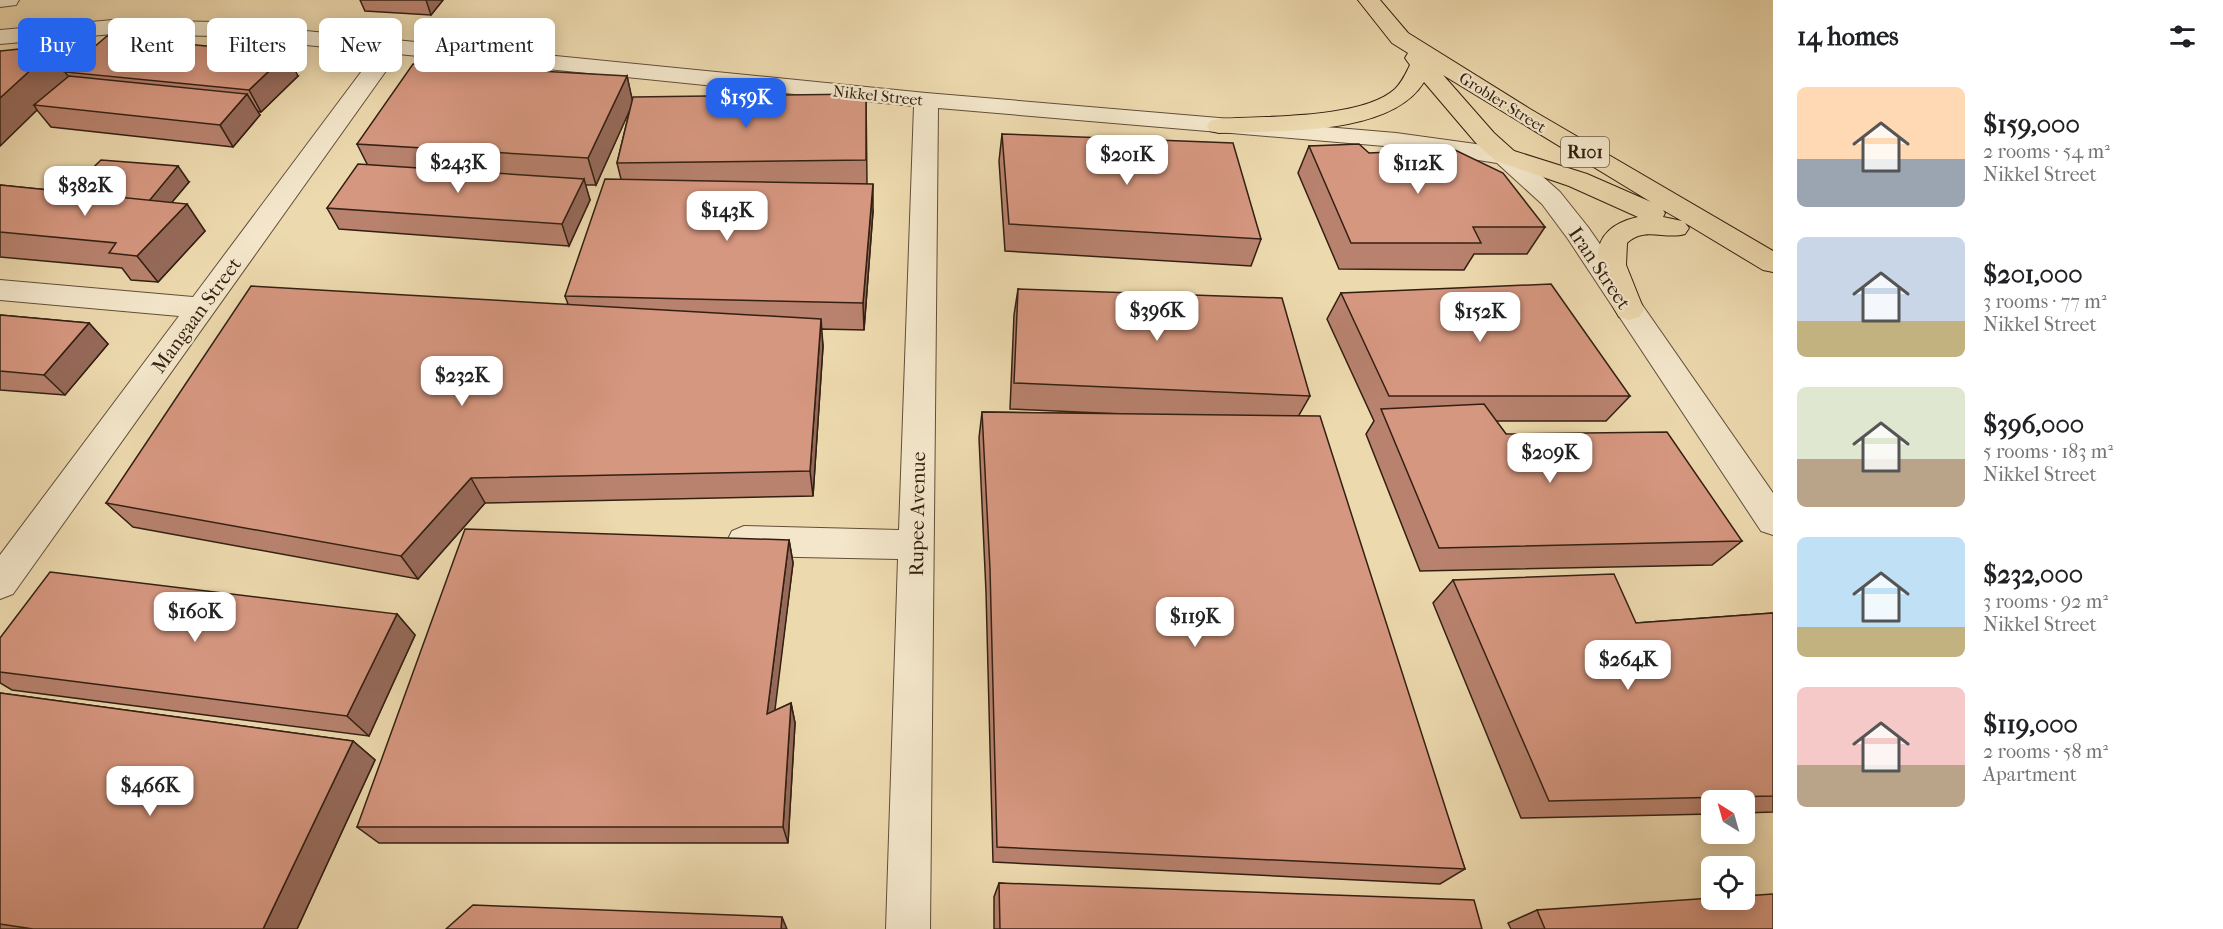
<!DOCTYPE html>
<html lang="en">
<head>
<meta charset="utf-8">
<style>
	:root { --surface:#fff; --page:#f2f2f2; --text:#202124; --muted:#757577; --accent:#2563eb }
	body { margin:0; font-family:"IM FELL French Canon",serif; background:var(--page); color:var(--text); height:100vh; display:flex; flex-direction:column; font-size:22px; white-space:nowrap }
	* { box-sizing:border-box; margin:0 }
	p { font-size:20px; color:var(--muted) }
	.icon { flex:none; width:33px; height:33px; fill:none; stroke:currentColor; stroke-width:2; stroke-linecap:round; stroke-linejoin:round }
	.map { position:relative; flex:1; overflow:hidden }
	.drawer { display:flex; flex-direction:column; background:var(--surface); width:450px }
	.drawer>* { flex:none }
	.hud { position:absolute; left:18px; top:18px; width:570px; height:54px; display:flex; gap:12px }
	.needle { width:39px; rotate:323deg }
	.buttons { position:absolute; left:1701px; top:790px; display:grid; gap:12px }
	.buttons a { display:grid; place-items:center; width:54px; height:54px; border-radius:9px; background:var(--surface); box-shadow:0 3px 15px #0003; font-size:30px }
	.price { position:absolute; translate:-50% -51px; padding:0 14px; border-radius:12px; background:#fff; color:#222; font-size:20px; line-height:39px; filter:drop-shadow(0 2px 3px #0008) }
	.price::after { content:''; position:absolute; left:50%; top:36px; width:18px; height:14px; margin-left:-9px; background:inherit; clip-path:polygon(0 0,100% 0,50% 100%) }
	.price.active { background:var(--accent); color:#fff }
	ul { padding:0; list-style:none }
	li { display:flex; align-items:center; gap:18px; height:150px; padding:0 24px }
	li span { display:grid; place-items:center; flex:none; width:168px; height:120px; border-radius:9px; color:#555 }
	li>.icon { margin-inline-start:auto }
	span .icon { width:72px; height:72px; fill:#fffc; stroke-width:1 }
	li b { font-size:26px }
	h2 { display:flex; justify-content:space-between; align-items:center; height:72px; padding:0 24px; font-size:26px }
	.pill { padding:0 21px; border-radius:9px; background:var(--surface); box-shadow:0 3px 15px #0003; font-size:21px; line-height:54px }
	.pill.active { background:var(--accent); color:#fff }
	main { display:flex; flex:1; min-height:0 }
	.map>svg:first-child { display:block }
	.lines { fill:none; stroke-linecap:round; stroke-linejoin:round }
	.minor-casing { stroke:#624e39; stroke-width:2 }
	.major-casing { stroke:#332012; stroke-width:2 }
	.minor { fill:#f3e6ca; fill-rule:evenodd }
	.major { fill:#edd9ae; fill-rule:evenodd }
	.wall { fill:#b8826e; stroke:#332012; stroke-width:1.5 }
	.shaded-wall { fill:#966a5a; stroke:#332012; stroke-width:1.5 }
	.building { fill:#d69780; stroke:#332012; stroke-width:1.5 }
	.labels { text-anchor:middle; stroke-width:4.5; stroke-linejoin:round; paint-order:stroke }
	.far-street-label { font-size:16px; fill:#332012; stroke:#f3e6ca }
	.shield { fill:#f3e6ca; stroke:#6d5b49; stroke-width:1.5 }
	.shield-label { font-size:18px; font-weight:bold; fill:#332012 }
	.street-label { font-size:20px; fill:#332012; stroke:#f3e6ca }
</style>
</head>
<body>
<main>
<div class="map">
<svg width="1773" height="929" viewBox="0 0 1773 929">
	<rect width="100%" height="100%" fill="#edd9ae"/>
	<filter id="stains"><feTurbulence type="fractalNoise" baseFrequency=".00333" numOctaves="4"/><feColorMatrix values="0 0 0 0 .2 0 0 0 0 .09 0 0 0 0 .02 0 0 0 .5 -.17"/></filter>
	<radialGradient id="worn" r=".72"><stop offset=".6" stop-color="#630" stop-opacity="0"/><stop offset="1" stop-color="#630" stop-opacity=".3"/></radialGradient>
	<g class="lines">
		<g class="minor-casing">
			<g id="minor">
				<path d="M0,0H19L16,5L0,7Z"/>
				<path d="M113,20L216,22L926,93L1396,133L1505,148L1514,151L1560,192L1588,227L1773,493V535L1761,531L1568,239L1542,204L1497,163L1396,147L938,108L930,929H886L898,559L744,556L732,551L727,541L732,531L744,526L899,530L914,106L398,54L13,594L0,599V555L179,316L0,300V280L193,297L376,52L216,36L113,34L0,44V30Z"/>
			</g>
		</g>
		<g class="major-casing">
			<path id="major" d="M1358,0H1380L1408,33L1530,109L1773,251V272L1763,270L1685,223L1689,228L1685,234C1665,240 1644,226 1627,243L1626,265L1644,310L1639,317L1629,320L1619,317C1596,278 1579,230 1638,217L1569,186L1496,161L1476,143L1424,82C1390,137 1276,130 1219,133L1210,131L1207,126L1210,121L1219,119C1264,116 1362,119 1395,89C1402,82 1406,73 1410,65L1405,58L1408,53L1392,43ZM1443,75L1651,202L1587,174L1514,151L1494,133ZM1663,210L1682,221L1663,217L1665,213Z"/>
		</g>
		<use href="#minor" class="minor"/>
		<use href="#major" class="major"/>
	</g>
	<g class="wall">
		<path d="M360,0H443L431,15L365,11Z"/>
		<path d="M0,51L73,65L298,76L261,112L257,111L260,115L233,147L51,127L37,110L0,146Z"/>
		<path d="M627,76L632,101L866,94L867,184L873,211L864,330L821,329L823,346L813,496L485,503L418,579L133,527L106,503L568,304L565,296L621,179L617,163L630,109L596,185H585L590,200L569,246L339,229L327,208L367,164L357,144Z"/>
		<path d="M1002,134L1261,239L1251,266L1005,251L999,161Z"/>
		<path d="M1309,146L1369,153L1545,227L1527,254H1474L1464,270L1339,269L1298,173Z"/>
		<path d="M189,182L171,203L205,231L158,282L131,280L122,268L0,257V185L68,192Z"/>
		<path d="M1018,289L1310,396L1299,415L1465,869L1440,884L993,862L986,592L979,438L982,412L1123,414L1010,409L1014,315Z"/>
		<path d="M1341,293L1630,396L1606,421H1496L1506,434L1742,541L1712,565L1420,571L1366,434L1374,421L1327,319Z"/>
		<path d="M0,315L89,323L108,344L65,395L0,390Z"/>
		<path d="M789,540L793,563L774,711L791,703L795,723L788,843H379L357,827Z"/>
		<path d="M1453,580L1636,623L1773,613V812L1744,813V801H1712V814L1521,818L1433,603Z"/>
		<path d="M397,614L415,635L369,736L12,690L0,683V638Z"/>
		<path d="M0,693L353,741L375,760L297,929H0Z"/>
		<path d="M999,883L1482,929H994V897Z"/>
		<path d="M1537,910L1773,929H1511L1508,923Z"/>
	</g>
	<g class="shaded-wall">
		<path d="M426,0H443L431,15Z"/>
		<path d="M58,45L77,72H65L70,79L34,105L37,110L0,146V98Z"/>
		<path d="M287,54L298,76L261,112L249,90Z"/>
		<path d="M627,76L633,103L596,185L588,158Z"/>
		<path d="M247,94L260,115L233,147L220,125Z"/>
		<path d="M178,166L189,182L157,220L145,205Z"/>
		<path d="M584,179L590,200L569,246L562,224Z"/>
		<path d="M873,184V211L864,330L863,303Z"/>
		<path d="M187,204L205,231L158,282L137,256Z"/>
		<path d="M821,319L823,346L813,496L810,471Z"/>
		<path d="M89,323L108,344L65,395L44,375Z"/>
		<path d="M471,478L485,503L418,579L401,556Z"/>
		<path d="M789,540L793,563L772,734L767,714Z"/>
		<path d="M397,614L415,635L369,736L347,716Z"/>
		<path d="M791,703L795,723L788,843L783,827Z"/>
		<path d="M353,741L375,760L297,929H263Z"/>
		<path d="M782,917L787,929H781Z"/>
	</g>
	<g class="building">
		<path d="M107,36L287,54L249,90L65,72Z"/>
		<path d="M58,45L0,98V51Z"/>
		<path d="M413,64L627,76L588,158L357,144Z"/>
		<path d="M69,76L247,94L220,125L34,105Z"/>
		<path d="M866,94V160L617,163L633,97Z"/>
		<path d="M1002,134L1233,143L1261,239L1009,224Z"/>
		<path d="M1359,144L1369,153L1453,149L1503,173L1545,227H1473L1481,243H1351L1309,146Z"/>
		<path d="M101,160L178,166L149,201L68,192Z"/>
		<path d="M358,164L584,179L562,224L327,208Z"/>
		<path d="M605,179L873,184L863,303L565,296Z"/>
		<path d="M0,185L187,204L137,256L109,253L116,243L0,232Z"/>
		<path d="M1551,284L1630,396H1389L1341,293Z"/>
		<path d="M251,286L821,319L810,471L471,478L401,556L106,503Z"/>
		<path d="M1018,289L1282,298L1310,396L1014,383Z"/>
		<path d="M0,315L89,323L44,375L0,371Z"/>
		<path d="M1484,404L1506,434L1667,432L1742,541L1439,548L1381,409Z"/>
		<path d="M982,412L1320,416L1465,869L997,847L990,569Z"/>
		<path d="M465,529L789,540L767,714L791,703L783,827H357Z"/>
		<path d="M50,572L397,614L347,716L0,672V638Z"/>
		<path d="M1614,574L1636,623L1773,613V796L1549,801L1453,580Z"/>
		<path d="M0,693L353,741L263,929H33L0,924Z"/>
		<path d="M999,883L1474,900L1482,929H1000Z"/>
		<path d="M1773,894V929H1545L1537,910L1712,898V900H1744V896Z"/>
		<path d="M473,905L782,917L781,929H446Z"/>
	</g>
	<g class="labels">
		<g class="far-street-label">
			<text transform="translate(878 95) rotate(6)" y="6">Nikkel Street</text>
			<text transform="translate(1503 102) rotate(32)" y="6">Grobler Street</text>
		</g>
		<rect class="shield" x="1561" y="137" width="48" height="30" rx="4.5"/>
		<g class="shield-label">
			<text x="1585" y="158">R101</text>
		</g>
		<g class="street-label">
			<text transform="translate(1600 268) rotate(56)" y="7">Iran Street</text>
			<text transform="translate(196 315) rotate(-54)" y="7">Mangaan Street</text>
			<text transform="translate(917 514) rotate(-89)" y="7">Rupee Avenue</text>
		</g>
	</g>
	<rect width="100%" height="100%" filter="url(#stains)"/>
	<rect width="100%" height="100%" fill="url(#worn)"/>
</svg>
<div class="buttons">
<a><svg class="needle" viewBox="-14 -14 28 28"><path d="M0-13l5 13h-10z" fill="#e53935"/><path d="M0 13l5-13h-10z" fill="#757577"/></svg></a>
<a><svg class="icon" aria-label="locate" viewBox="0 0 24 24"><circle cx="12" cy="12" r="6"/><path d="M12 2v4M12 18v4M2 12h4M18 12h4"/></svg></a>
</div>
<b class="price active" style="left:746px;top:129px">$159K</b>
<b class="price" style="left:1127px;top:186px">$201K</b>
<b class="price" style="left:458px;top:194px">$243K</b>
<b class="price" style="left:1418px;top:195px">$112K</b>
<b class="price" style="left:85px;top:217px">$382K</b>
<b class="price" style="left:727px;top:242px">$143K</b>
<b class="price" style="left:1157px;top:342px">$396K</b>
<b class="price" style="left:1480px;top:343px">$152K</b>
<b class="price" style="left:462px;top:407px">$232K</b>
<b class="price" style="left:1550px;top:484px">$209K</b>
<b class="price" style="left:195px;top:643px">$160K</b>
<b class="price" style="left:1195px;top:648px">$119K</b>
<b class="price" style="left:1628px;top:691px">$264K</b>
<b class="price" style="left:150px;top:817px">$466K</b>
<div class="hud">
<a class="pill active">Buy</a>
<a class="pill">Rent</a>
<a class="pill">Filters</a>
<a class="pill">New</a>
<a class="pill">Apartment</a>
</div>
</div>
<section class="drawer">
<h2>14 homes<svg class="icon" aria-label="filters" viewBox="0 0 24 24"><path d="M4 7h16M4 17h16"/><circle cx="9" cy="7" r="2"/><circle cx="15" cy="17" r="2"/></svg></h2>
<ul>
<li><span style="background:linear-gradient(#ffd9b3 60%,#9aa5b1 0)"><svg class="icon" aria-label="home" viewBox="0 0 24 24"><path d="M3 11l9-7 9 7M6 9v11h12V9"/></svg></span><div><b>$159,000</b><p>2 rooms · 54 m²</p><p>Nikkel Street</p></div></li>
<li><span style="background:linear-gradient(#c9d6e8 70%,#c2b280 0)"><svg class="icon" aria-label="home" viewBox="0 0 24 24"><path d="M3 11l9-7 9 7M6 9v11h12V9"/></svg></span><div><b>$201,000</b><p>3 rooms · 77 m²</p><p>Nikkel Street</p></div></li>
<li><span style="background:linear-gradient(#dfe7d0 60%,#b9a48a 0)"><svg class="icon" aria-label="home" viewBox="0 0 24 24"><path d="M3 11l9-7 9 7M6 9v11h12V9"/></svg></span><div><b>$396,000</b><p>5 rooms · 183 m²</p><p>Nikkel Street</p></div></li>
<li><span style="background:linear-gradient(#bfe0f5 75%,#c2b280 0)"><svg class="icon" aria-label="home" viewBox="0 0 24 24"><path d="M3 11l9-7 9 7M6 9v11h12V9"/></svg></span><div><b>$232,000</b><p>3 rooms · 92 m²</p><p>Nikkel Street</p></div></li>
<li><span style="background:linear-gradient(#f6c9c9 65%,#b9a48a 0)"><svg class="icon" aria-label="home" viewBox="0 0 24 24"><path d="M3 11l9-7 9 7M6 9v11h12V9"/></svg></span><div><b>$119,000</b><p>2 rooms · 58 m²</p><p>Apartment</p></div></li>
</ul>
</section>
</main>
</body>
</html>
